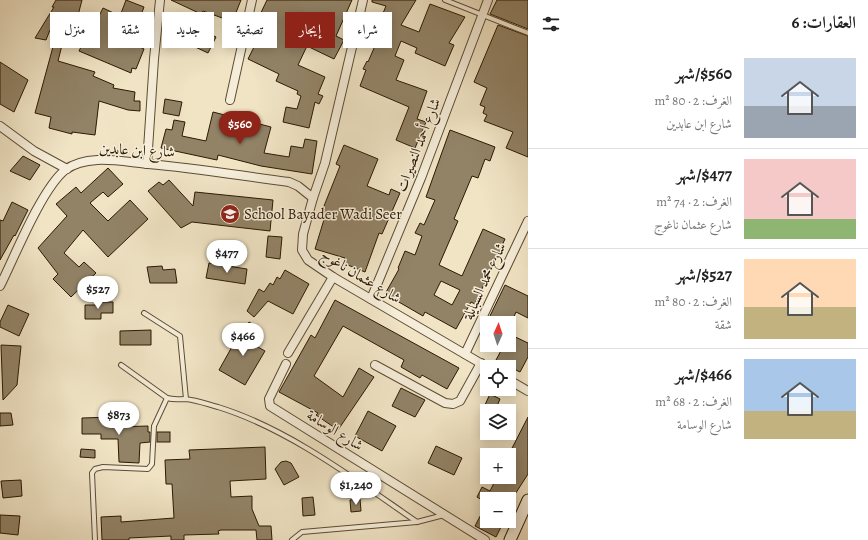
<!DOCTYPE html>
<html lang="ar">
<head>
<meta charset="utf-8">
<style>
	:root { --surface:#fff; --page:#f6f6f6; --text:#222; --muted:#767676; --line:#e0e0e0; --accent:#8f2418 }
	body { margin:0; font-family:Alegreya,Amiri,serif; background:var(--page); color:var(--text); direction:rtl; height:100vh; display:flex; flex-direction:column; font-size:15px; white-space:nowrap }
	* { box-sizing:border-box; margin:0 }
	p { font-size:13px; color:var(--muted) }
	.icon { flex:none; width:22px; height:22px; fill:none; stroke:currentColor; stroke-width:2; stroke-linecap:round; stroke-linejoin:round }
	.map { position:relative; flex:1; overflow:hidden; direction:ltr }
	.panel { display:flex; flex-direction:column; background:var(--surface); width:340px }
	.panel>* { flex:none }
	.hud { position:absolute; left:12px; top:12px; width:380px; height:36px; direction:rtl; display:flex; gap:8px }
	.needle { width:26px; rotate:3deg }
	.fabs { position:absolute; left:480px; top:316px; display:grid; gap:8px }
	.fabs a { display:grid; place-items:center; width:36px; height:36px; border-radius:0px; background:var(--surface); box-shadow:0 2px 10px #0003; font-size:20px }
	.price { position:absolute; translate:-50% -34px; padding:0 9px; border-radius:14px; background:#fff; color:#222; font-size:13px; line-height:26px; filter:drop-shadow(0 1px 2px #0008) }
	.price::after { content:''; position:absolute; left:50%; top:24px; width:12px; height:9px; margin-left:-6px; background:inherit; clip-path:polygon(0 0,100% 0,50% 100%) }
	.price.active { background:var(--accent); color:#fff }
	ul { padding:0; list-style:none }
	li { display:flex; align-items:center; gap:12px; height:100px; padding:0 12px }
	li+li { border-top:1px solid var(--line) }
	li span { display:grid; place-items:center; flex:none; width:112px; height:80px; border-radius:0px; color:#555 }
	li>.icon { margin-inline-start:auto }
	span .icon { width:48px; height:48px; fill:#fffc; stroke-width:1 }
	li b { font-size:17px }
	h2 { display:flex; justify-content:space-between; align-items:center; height:48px; padding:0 12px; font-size:17px }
	.pill { padding:0 14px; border-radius:0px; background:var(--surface); box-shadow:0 2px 10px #0003; font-size:14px; line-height:36px }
	.pill.active { background:var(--accent); color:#fff }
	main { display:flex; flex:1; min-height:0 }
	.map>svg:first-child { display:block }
	.building { fill:#928367; stroke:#2c1902; fill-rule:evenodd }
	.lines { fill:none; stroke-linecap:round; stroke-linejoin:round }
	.lane-casing { stroke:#5d4c33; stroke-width:6 }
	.street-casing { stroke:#5d4c33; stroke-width:10 }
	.secondary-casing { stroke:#2c1902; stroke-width:13 }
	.lane { stroke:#f5edd9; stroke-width:4 }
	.street { stroke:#f5edd9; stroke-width:8 }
	.secondary { stroke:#f5edd9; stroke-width:11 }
	.labels { text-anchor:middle; stroke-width:3; stroke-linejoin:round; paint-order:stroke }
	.street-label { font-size:15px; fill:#2c1902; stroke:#f5edd9 }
	.poi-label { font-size:15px; fill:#2c1902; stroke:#f5edd9; text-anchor:start }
</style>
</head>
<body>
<main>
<section class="panel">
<h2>العقارات: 6<svg class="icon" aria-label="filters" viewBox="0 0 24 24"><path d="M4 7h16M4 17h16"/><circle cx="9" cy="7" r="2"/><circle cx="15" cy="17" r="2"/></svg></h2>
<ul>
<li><span style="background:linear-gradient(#c9d6e8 60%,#9aa5b1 0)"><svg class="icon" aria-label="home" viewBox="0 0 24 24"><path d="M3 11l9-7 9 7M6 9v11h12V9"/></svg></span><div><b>$560/شهر</b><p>الغرف: 2 · 80 m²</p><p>شارع ابن عابدين</p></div></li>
<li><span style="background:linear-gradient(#f6c9c9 75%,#8fb573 0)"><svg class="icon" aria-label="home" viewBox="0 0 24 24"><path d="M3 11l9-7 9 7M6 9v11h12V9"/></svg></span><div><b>$477/شهر</b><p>الغرف: 2 · 74 m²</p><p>شارع عثمان ناغوج</p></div></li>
<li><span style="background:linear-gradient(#ffd9b3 60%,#c2b280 0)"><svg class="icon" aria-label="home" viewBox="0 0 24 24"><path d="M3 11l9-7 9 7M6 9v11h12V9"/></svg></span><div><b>$527/شهر</b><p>الغرف: 2 · 80 m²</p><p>شقة</p></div></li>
<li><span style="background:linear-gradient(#a9c7e8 65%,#c2b280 0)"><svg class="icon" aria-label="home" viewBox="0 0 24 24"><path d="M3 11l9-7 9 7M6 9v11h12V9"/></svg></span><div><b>$466/شهر</b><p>الغرف: 2 · 68 m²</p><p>شارع الوسامة</p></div></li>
</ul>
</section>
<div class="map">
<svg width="528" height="540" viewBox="0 0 528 540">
	<rect width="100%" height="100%" fill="#f0e4c5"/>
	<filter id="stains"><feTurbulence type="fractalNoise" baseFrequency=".005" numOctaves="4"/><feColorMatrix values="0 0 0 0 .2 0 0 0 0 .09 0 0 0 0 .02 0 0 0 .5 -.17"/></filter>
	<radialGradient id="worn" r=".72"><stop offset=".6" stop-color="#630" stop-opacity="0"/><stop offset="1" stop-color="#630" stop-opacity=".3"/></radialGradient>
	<g class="building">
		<path d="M56,0H82L76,23L65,46L62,45L58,61L95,72L93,76L114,85L113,88L135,92L134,101H140V111L128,110L99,101L95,135L72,132V134L49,128L51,117L35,113L57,32L50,30L46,40L35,38L54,7H52Z"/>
		<path d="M126,0L144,7L138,23L145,26L140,37L144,39L140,47L144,49L136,69L132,68L131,73L79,51L83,43L85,44L103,8L120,16Z"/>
		<path d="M171,0H241L233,20L226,17L225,19L203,11L201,14Z"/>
		<path d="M267,0H352L336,36L344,40L334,59L307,46L298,65L325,77L318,94L323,96L319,104L315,102L309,128L283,122L286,107L297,109L301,96L297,94L298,91L276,81L279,74L248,59L265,25L257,21Z"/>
		<path d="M372,0H416L401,25L419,32L430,4L465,17L449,43L454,45L445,66L415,53L417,48L401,41L395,56L404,60L396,80L427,91L417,119L426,122L415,148L396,140L409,107L360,86L366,70L363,69L367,61L368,62L378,39L373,37L386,6L372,2Z"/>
		<path d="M497,0H528V29L490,14Z"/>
		<path d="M498,25L528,36V157L506,148L513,132L484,121L487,115L483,113L485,107L480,105L487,88L474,82Z"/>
		<path d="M199,29L216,37L208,53L191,45Z"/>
		<path d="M0,62L28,80L14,112L0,104Z"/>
		<path d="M165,99L182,102L179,116L163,113Z"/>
		<path d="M213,112L271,127L264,153L289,157L291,146L303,148L305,139L317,141L312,174L261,166L218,155L217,160L161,148L166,129L172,130L174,120L185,122L182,136L206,141Z"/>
		<path d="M450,130L495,147L490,161L485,159L478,178L472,176L454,219L458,221L439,265L462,276L483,229L505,239L475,304L471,302L456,329L425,312L423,316L385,294L399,269L398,268L405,251L415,255L422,236L415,233L420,223L424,225L435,200L426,197ZM441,281L460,290L452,305L434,295Z"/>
		<path d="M344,145L378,159L367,186L389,195L391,189L400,193L382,234L379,233L365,272L343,263L345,258L315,249L326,213L322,211L340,166L336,164Z"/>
		<path d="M23,156L40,165L30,180L10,171Z"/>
		<path d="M108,168L123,184L108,197L103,192L90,203L108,221L130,200L148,219L108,257L83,230L64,253L79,267L84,262L96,273L71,297L53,279L58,274L38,248L67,216L56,204L76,187L81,193Z"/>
		<path d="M169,180L193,206L195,192L273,200L270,231L192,222L181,228L148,191L159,182L163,185Z"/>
		<path d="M12,202L28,210L15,236L14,235L0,260V220L3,221Z"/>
		<path d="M268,236L282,237L280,259L266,257Z"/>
		<path d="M209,263L247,269L245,284L206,278Z"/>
		<path d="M162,266L163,270L175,269L177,283H150L147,267Z"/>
		<path d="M285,270L309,284L293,314L268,301L254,317L247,311L259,289L264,292L270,283L273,285L277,277L280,279Z"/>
		<path d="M505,285L528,296V318L516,312L511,323H501L489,318Z"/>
		<path d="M335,300L459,368L447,389L422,375L420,378L401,367L404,360L343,326L314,376L343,397L359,368L374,377L338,430L316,415L318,413L279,392L311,335L315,338Z"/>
		<path d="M100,302H113V313H101V319H85V305H100Z"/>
		<path d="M8,305L29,314L19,336L0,327V322Z"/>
		<path d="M249,322L257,327L249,342L265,351L245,385L219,370L238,336L240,337Z"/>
		<path d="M151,330V345H120V331Z"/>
		<path d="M509,334L528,343V357L520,372L496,360L504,345H509Z"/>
		<path d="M1,345L21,346L17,385L3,400Z"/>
		<path d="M401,388L425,400L415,417L392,406Z"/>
		<path d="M490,394L500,399L495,411L484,407Z"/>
		<path d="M368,411L396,426L382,451L355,436Z"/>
		<path d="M0,413H11L13,425L0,426Z"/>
		<path d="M114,417V427L148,426V432H150V442L140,443L139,463L119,462L118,439H101V434H82V418Z"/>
		<path d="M528,417V474L512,499H487V521H504L496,537L475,526L487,503L477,497L482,487L490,491L497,477H509V454Z"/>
		<rect x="157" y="432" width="13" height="10"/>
		<path d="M436,446L462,458L454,475L428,463Z"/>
		<path d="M265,447L266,479L230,481L231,497L252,496V509L259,526H271L272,540H257L256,530H221L218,531L219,534L184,535V540H171V536L129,538V540H102L101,517L121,516V522L174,518L172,484H166L165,460L190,459L189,450Z"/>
		<path d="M81,449L95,450V458L80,457Z"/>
		<path d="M286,461L291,463L299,477L284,485L275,469L281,462Z"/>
		<path d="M21,480L22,496L3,498L1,481Z"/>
		<path d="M313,497L315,515L303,516L302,498Z"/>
		<path d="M360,499L361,511L351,512L350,500Z"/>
		<path d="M0,515L20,516L18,535L0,533Z"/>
	</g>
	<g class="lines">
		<g class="lane-casing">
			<g id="lane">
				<path d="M445,0L528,33"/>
				<path d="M144,313L180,336L186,399"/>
				<path d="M121,365L167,398"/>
				<path d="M95,540L92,473L95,469L103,467L148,469L152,464L154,426L167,398C174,400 178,399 185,399C196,400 207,404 218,407C289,429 356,480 417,522"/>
				<path d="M292,540L302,532L417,522L444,515"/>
			</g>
		</g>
		<g class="street-casing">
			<g id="street">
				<path d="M363,0L325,163L313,198L303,234L302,250L308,260L333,277L487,367"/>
				<path d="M230,100L252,0"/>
				<path d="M0,126L34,151L67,169"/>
				<path d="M147,164L154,59L160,0"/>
				<path d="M0,286C15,256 41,190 65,170C88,153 123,162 148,164C196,168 242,176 289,182L298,186L313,198"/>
				<path d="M371,299L421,178L488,0"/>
				<path d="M288,353L333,277"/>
				<path d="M465,354L528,221"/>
				<path d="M286,364L269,399L270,406L485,540"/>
				<path d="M375,365L445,403L453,404L460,401L481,363"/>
				<path d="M509,380L528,391"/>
			</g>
		</g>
		<g class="secondary-casing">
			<path id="secondary" d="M510,540L528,500"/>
		</g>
		<use href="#lane" class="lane"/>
		<use href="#street" class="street"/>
		<use href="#secondary" class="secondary"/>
	</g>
	<defs>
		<g id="school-disc" transform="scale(1)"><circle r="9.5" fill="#8f2418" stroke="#f5edd9"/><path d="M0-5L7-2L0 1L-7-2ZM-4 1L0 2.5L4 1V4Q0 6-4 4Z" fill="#fff"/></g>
	</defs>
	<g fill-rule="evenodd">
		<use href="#school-disc" x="230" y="214"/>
	</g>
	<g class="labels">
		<g class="street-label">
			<text transform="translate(418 145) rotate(-69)" y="5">شارع أحمد النصيرات</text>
			<text transform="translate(137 150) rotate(3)" y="5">شارع ابن عابدين</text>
			<text transform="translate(361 276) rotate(31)" y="5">شارع عثمان ناغوج</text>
			<text transform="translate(484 281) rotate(-65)" y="5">شارع محمد السبايلة</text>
			<text transform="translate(335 430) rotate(32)" y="5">شارع الوسامة</text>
		</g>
		<g class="poi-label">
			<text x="244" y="219">School Bayader Wadi Seer</text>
		</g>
	</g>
	<rect width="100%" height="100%" filter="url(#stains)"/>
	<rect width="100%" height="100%" fill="url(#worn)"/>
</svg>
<div class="fabs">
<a><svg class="needle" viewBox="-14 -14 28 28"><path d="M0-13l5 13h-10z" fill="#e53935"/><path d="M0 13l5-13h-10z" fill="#767676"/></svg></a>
<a><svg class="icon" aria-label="locate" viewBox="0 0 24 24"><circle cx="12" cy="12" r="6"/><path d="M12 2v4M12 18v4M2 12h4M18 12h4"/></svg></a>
<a><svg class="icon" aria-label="layers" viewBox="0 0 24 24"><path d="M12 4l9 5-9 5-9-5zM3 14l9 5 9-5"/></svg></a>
<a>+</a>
<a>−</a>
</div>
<b class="price active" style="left:240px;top:145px">$560</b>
<b class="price" style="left:227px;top:274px">$477</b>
<b class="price" style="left:98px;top:310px">$527</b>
<b class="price" style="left:243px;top:357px">$466</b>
<b class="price" style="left:119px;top:436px">$873</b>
<b class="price" style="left:356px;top:506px">$1,240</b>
<div class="hud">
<a class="pill">شراء</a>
<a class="pill active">إيجار</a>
<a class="pill">تصفية</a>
<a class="pill">جديد</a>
<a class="pill">شقة</a>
<a class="pill">منزل</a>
</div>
</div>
</main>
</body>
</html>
